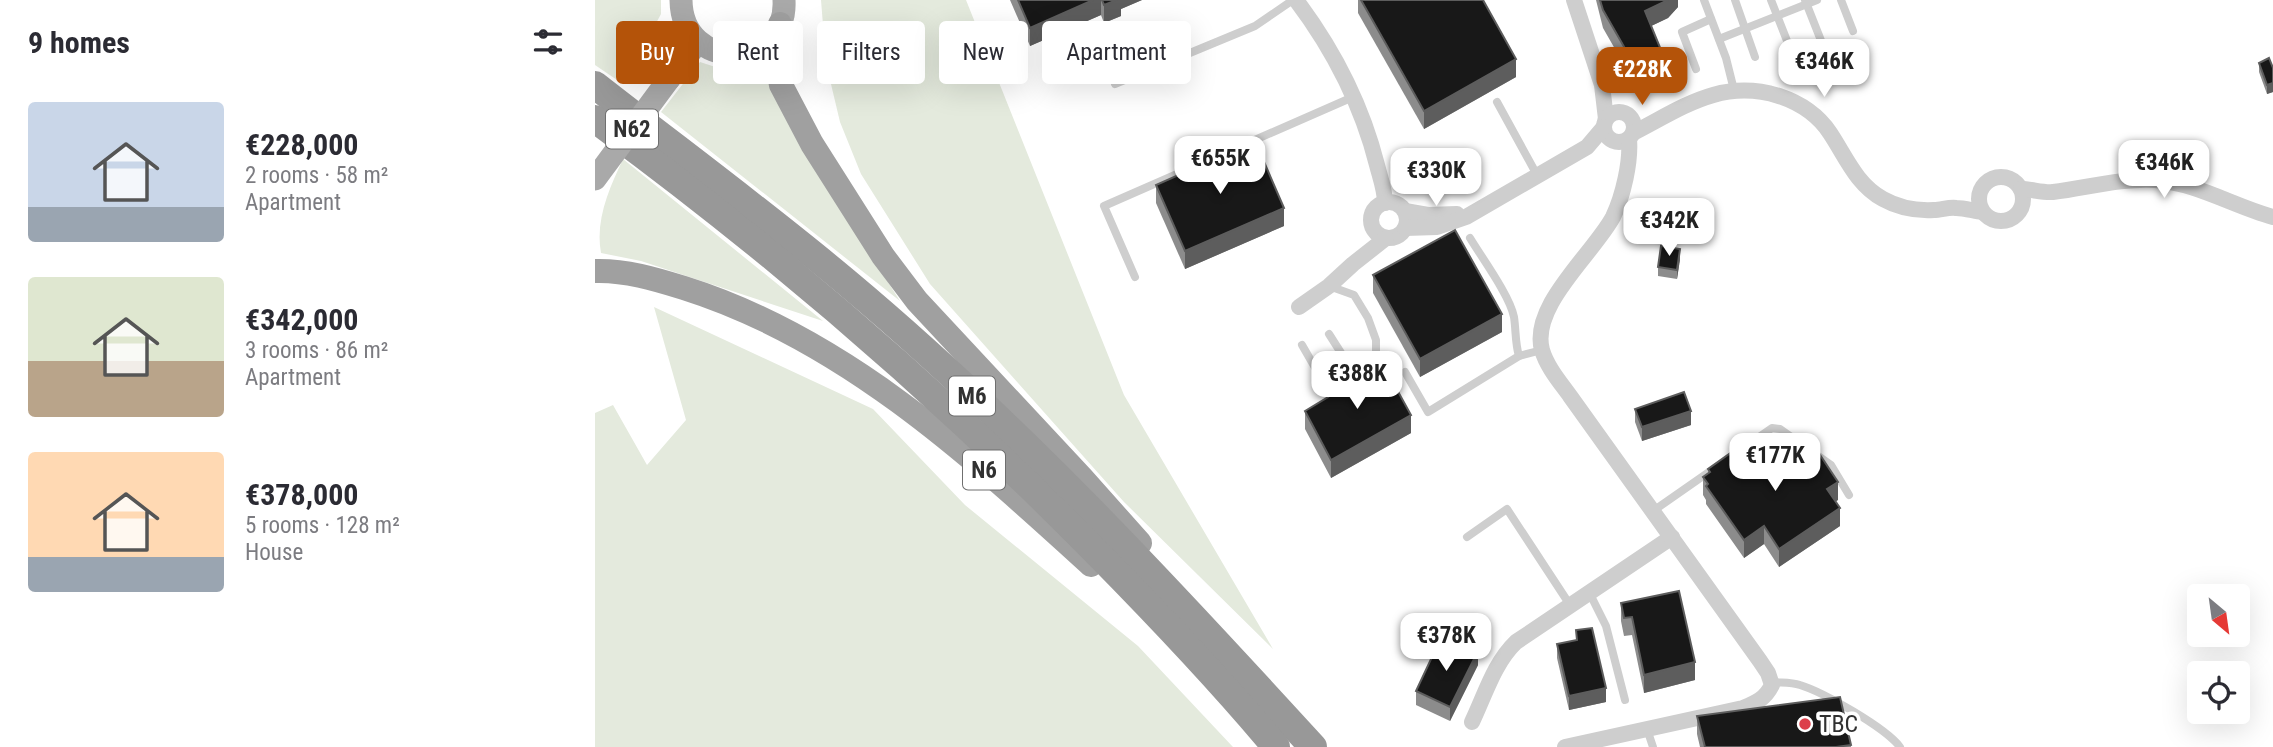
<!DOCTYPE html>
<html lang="en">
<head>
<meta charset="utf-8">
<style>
	:root { --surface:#fff; --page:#f2f2f3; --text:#2b2b33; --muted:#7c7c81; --accent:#b45309 }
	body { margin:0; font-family:"Roboto Condensed",sans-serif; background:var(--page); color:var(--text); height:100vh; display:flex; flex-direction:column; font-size:26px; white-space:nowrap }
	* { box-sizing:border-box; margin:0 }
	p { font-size:23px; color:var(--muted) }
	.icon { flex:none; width:38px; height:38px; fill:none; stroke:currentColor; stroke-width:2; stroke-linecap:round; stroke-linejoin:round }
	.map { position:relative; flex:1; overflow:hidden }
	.drawer { display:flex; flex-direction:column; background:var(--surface); width:595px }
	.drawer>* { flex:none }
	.hud { position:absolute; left:21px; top:21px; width:665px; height:63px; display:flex; gap:14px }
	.needle { width:46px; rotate:151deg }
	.fabs { position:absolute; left:1592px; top:584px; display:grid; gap:14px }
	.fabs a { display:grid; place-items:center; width:63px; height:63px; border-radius:7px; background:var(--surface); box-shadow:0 7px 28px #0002; font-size:35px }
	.price { position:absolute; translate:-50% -60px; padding:0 16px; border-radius:14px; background:#fff; color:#222; font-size:23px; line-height:46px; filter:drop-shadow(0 2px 4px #0008) }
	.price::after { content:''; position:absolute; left:50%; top:42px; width:21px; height:16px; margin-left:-10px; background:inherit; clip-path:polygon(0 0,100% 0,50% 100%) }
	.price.current { background:var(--accent); color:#fff }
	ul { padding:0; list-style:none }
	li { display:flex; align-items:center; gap:21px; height:175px; padding:0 28px }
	li span { display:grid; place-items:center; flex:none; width:196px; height:140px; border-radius:7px; color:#555 }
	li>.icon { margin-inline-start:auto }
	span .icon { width:84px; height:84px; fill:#fffc; stroke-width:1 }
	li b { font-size:30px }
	h2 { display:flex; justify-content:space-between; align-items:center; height:84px; padding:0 28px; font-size:30px }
	.chip { padding:0 24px; border-radius:7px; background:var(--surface); box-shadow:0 7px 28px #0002; font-size:24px; line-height:63px }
	.chip.current { background:var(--accent); color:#fff }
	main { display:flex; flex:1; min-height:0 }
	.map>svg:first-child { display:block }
	.green { fill:#e4eadd }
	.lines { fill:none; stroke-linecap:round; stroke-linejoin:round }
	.service { stroke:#cecece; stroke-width:8 }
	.minor { stroke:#cecece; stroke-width:16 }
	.primary { stroke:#a9a9a9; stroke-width:23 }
	.trunk { stroke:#a0a0a0; stroke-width:24 }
	.motorway { stroke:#989898; stroke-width:28 }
	.primary-bridge { stroke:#a9a9a9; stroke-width:23 }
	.wall { fill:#8c8c8c }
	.shaded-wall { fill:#5d5d5d }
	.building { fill:#181818; stroke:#5d5d5d; stroke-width:2 }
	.poi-dot { fill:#dc3f4a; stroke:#fff; stroke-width:2.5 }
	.labels { text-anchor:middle; stroke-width:7; stroke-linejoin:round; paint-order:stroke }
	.shield { fill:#fff; stroke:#6f6f6f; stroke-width:2 }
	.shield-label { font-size:23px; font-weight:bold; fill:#313131 }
	.poi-label { font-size:24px; fill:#313131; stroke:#fff; text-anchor:start }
</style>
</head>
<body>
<main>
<section class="drawer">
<h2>9 homes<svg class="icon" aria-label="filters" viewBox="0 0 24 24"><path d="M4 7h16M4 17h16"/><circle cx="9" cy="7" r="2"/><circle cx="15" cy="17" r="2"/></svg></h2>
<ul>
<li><span style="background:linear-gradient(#c9d6e8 75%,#9aa5b1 0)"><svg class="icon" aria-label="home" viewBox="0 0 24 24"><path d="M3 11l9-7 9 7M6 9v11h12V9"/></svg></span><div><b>€228,000</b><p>2 rooms · 58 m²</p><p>Apartment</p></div></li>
<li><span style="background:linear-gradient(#dfe7d0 60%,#b9a48a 0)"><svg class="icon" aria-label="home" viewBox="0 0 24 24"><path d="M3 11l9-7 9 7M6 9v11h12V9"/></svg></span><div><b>€342,000</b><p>3 rooms · 86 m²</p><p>Apartment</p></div></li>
<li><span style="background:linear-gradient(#ffd9b3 75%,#9aa5b1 0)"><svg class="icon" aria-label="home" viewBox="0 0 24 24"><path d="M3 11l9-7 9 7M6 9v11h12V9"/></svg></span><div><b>€378,000</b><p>5 rooms · 128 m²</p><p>House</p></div></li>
</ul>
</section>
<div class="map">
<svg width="1678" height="747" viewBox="0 0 1678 747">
	<rect width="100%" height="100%" fill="#fff"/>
	<g class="green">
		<path d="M0,0H66V14L28,84L0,65Z"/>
		<path d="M226,0H371L529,395L678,649L529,502L335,284L266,174L245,122L231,63Z"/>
		<path d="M169,60L205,144L305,301L66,112L105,62L151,77Z"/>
		<path d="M28,159L228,321L46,261L6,253C0,220 14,189 28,159Z"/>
		<path d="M59,307L278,409L370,505L543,646L638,747H0V413L18,405L52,465L91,420Z"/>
	</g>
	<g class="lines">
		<g class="service">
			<path d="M1109,0L1131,58L1139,90"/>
			<path d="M1140,0L1160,57"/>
			<path d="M1176,0L1198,56"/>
			<path d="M1210,0L1227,43"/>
			<path d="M1246,0L1258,31"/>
			<path d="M1124,39L1222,0"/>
			<path d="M1101,69L1087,32L1116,19"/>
			<path d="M520,84L660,26L698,0"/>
			<path d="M902,102L942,175"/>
			<path d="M875,238C887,258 915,296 919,317C921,330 920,343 924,356"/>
			<path d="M540,277L509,206L758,97"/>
			<path d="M734,334L755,367"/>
			<path d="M707,345L733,390L755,367L774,363L781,353V340L773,318L759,295L734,286"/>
			<path d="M810,372L833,412L924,356L947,350"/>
			<path d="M1058,511L1177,428L1185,429L1236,465L1254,495"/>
			<path d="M872,537L912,509L975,605"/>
			<path d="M994,592L1011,626L1030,700"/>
			<path d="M1177,682C1186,683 1196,682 1205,685C1228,692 1291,728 1305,747"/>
			<path d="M1052,729L1058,747"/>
		</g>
		<g class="minor">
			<path d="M701,0C738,49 767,106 782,165C785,177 790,190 790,203"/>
			<path d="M979,0L1007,85L1011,119"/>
			<circle cx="1024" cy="127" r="15"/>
			<path d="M1038,133C1087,108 1126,78 1184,96C1205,103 1223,115 1235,133C1251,157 1261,184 1288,199C1304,208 1321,211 1339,210C1346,210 1354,207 1361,208C1369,208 1379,211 1387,212"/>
			<circle cx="1406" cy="199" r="22"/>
			<path d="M1426,189C1436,189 1448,193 1458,192C1492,188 1525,178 1560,180C1602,183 1638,206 1678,217"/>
			<circle cx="794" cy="220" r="18"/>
			<path d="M810,211L833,215L862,214"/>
			<path d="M810,228L842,227L871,217L992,147L1009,127"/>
			<path d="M704,307L734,286L758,264L791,238"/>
			<path d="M877,722C890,695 899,663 921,642L1077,537"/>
			<path d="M970,747L1148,708C1161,703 1170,699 1177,685L1173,673L1165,661L975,396C965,382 952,367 947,350C935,306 998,254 1018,217C1028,196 1036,162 1034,139"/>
		</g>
		<g class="primary">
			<path d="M86,0C87,74 193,69 189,0"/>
			<path d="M74,79L103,42"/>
		</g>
		<g class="trunk">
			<path d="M185,24L182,63L186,85L217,144L288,256L322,301L488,479L545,543"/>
			<path d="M0,271C30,270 60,279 89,288C248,338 374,454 496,565"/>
		</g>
		<g class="motorway">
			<path d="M0,85C83,150 169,213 250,281C419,422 570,585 718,747"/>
			<path d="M0,119C180,251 349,397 505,556C566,618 625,680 681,747"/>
		</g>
		<path class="primary-bridge" d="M0,179L74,79"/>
	</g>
	<g class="wall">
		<path d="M415,0H547L526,9V16L509,23L506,15L435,46Z"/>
		<path d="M763,0H888L921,77L829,129L763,13Z"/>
		<path d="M1001,0H1083V7L1073,18L1056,26L1066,68L1045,86L1032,70L1008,28Z"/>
		<path d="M1664,63L1678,68V92L1672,94L1664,72Z"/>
		<path d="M561,185L689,226L590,269L561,203Z"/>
		<path d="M1085,259L1082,279L1063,276V267Z"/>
		<path d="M778,275L907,332L825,377L778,293Z"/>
		<path d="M771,378L816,433L736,478L710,429V411L731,399V393Z"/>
		<path d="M1040,409L1096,425L1047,441L1040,422Z"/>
		<path d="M1209,457L1243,500L1240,501L1245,526L1184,567L1169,544L1149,558L1111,504V500L1108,495V477L1113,474V469L1150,471Z"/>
		<path d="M1026,603L1100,680L1049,693L1037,635L1029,636L1026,621Z"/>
		<path d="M962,644L1011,702L974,710L962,658Z"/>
		<path d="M864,652L883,665L855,721L821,705V691Z"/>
		<path d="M1102,716L1256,745V747H1105L1102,734Z"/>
	</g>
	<g class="shaded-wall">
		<path d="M498,0H506V15L435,46V28Z"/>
		<path d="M522,0H547L526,9V16L509,23V5Z"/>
		<path d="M1073,0H1083V7L1073,18L1050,29V11Z"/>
		<path d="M1066,50V68L1045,86V68Z"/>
		<path d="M921,59V77L829,129V111Z"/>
		<path d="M1678,83V92L1672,94V85Z"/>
		<path d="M689,208V226L590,269V251Z"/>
		<path d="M1085,249V259L1082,279V270Z"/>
		<path d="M907,314V332L825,377V359Z"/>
		<path d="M1096,411V425L1047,441V427Z"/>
		<path d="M816,415V433L736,478V460Z"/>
		<path d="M1243,482V500L1232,507V489Z"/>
		<path d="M1245,508V526L1184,567V549Z"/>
		<path d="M1169,526V544L1149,558V540Z"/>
		<path d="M883,651V665L855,721V707Z"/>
		<path d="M1100,662V680L1049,693V675Z"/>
		<path d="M1011,688V702L974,710V696Z"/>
	</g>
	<g class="building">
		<path d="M423,0H498L435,28Z"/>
		<path d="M507,0H522L509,5Z"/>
		<path d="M766,0H888L921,59L829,111Z"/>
		<path d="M1005,0H1073L1050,11L1066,50L1045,68L1032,52L1008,10Z"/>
		<path d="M1674,58L1678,68V83L1672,85L1664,63Z"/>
		<path d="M660,141L689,208L590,251L561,185Z"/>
		<path d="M860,230L907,314L825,359L778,275Z"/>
		<path d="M1066,246L1085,249L1082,270L1063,267Z"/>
		<path d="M790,368L816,415L736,460L710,411L733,397L731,393L738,383L750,376L761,372H767L771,378Z"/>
		<path d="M1089,392L1096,411L1047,427L1040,409Z"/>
		<path d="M1197,439L1209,457L1221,449L1243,482L1232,489L1245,508L1184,549L1169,526L1149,540L1111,486L1113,484L1108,477L1115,472L1113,469L1137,452L1150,471Z"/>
		<path d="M1084,591L1100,662L1049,675L1037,617L1029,618L1026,603Z"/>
		<path d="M997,628L1011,688L974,696L962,644L982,640L981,630Z"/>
		<path d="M844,642L864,652L868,643L883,651L855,707L821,691Z"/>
		<path d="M1245,697L1256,745L1241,747H1110L1102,716Z"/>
	</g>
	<circle class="poi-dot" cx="1210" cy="724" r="7"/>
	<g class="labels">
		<g class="shield">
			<rect x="11" y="109.5" width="52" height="39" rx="5"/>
			<rect x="354" y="376.5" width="46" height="39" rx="5"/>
			<rect x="368" y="450.5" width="42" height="39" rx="5"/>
		</g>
		<g class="shield-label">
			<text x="37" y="137">N62</text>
			<text x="377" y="404">M6</text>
			<text x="389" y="478">N6</text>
		</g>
		<g class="poi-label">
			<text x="1224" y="732">TBC</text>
		</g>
	</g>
</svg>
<div class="fabs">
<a><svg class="needle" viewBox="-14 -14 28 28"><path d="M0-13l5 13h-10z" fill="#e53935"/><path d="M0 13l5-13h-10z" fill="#7c7c81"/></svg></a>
<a><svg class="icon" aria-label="locate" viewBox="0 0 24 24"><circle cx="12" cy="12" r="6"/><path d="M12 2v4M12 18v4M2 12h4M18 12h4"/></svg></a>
</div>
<b class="price" style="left:1229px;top:99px">€346K</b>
<b class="price current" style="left:1047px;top:107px">€228K</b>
<b class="price" style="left:625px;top:196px">€655K</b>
<b class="price" style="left:1569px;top:200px">€346K</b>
<b class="price" style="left:841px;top:208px">€330K</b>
<b class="price" style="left:1074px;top:258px">€342K</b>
<b class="price" style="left:762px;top:411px">€388K</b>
<b class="price" style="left:1180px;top:493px">€177K</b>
<b class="price" style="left:851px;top:673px">€378K</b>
<div class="hud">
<a class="chip current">Buy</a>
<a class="chip">Rent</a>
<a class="chip">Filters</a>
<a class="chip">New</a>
<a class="chip">Apartment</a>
</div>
</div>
</main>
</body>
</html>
